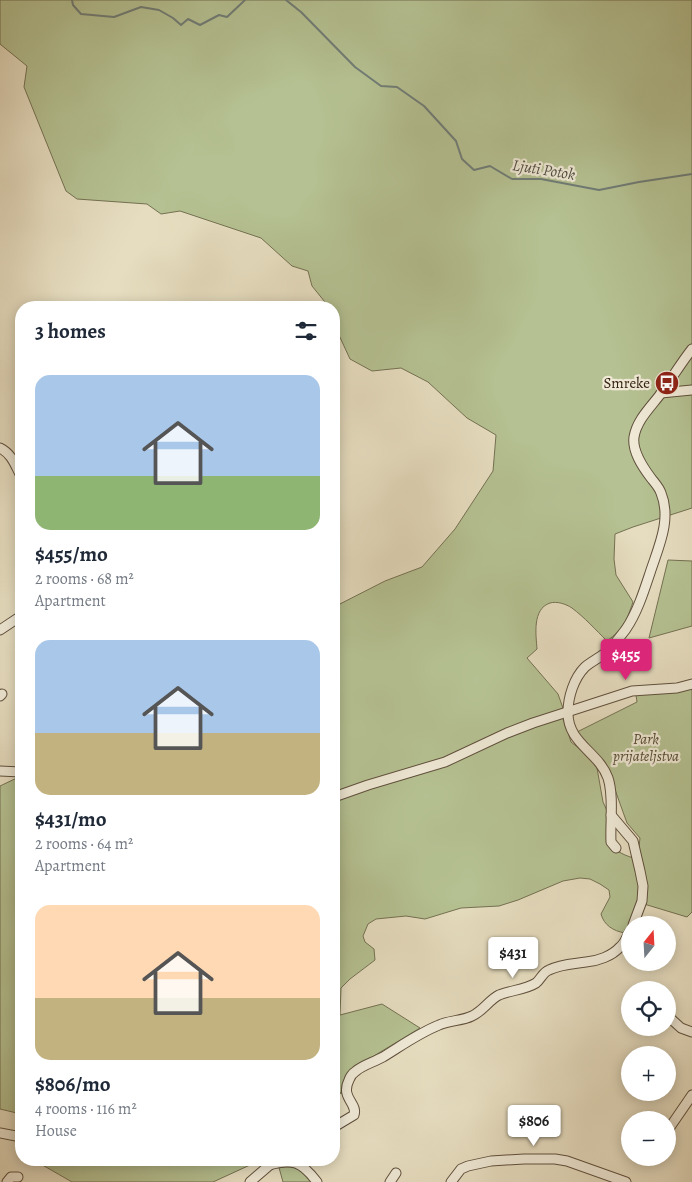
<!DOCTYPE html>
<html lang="en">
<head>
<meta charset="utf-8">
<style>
	:root { --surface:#fff; --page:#f2f2f3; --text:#1f2937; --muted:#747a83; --accent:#db2777 }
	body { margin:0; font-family:Alegreya,serif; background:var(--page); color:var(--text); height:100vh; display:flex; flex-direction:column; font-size:19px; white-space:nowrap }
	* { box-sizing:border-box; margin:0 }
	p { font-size:16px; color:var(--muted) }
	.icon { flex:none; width:28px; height:28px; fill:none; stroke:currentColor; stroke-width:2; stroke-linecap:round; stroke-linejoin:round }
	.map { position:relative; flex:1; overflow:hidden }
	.details { position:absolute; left:15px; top:301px; width:325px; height:865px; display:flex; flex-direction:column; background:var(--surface); border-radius:20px; box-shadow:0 2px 12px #0003 }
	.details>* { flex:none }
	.needle { width:32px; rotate:18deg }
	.fabs { position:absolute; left:621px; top:916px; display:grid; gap:10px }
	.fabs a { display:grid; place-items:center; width:55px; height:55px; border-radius:50%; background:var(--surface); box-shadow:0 2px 12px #0003; font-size:25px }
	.price { position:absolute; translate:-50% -42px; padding:0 11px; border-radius:5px; background:#fff; color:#222; font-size:16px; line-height:32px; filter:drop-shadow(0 1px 2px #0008) }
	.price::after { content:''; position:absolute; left:50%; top:30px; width:15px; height:11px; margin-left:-8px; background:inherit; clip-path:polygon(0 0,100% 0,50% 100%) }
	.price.on { background:var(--accent); color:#fff }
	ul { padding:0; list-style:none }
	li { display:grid; align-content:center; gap:10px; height:265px; padding:0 20px }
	li span { display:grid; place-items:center; height:155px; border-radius:15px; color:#555 }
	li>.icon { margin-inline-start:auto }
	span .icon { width:90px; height:90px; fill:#fffc; stroke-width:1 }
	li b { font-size:21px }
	h2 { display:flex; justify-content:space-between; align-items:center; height:60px; padding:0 20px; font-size:21px }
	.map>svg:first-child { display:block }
	.green { fill:#b5c192; stroke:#747152 }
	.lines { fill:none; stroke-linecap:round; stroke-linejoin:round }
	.stream { stroke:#707d77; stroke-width:2 }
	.minor-casing { stroke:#60503d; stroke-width:11 }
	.minor { stroke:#efe9d6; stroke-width:9 }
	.labels { text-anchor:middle; stroke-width:4.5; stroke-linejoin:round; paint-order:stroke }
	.poi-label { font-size:15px; fill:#332111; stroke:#efe9d6; text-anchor:end }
	.park-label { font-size:15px; font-style:italic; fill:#544931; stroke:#efe9d6 }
	.water-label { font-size:16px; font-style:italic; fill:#524f44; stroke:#efe9d6 }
</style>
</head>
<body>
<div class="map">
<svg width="692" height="1182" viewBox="0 0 692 1182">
	<rect width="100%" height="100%" fill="#e6ddc0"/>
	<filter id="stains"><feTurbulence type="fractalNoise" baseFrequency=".004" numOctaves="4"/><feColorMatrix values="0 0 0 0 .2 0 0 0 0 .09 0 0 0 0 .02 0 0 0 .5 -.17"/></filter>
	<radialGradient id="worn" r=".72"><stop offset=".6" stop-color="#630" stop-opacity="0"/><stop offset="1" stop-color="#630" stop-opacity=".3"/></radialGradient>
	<g class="green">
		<path d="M0,0H692V508L633,527L615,534L614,559L616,575L633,602C626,622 624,628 607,641C596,630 584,617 572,608C566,604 557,601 550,603C532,609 536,635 537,649L527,658L558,694L564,711L566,726L571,742L586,754L597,768L603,802L608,813L617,851L625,855L633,858C635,867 638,876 639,885C642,901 632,919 625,933C613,931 604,925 601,914L610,897L609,890L600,884L590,879L580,878L563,881L518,900L499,906L461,908L425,919L406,916L376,919L368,924L363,936L365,942L374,949L375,960L350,979L341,988L340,1015L382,1004L420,1028L354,1068C346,1076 342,1082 341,1094L336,1086L334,1087V607L385,581L422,567L455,529L493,471L496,435L467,418L428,382L401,368L372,371L350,359L338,333L334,319V308L329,307L312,286L308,271L292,266L261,238L180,211L161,214L147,204L77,199L66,191L24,87L27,66L0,44Z"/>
		<path d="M668,560L692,561V626L649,638Z"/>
		<path d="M692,687V912L687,917L644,904L638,856L640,838L627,823L609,773L600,758L577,732L637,702L636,695Z"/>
		<path d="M21,776V1114L0,1109V786Z"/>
		<path d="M41,1160H247L250,1165L213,1182H72L39,1163Z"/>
		<path d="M278,1164L298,1166L315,1182H283Z"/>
	</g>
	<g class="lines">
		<g class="stream">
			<path d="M72,0L73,5L81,14L114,17L141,7L159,10L173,18L181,25L188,19L200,25L219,15L227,17L245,0"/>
			<path d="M286,0L301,12L355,67L381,86L397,87L424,106L456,141L462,159L474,170L490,166L512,179H541L599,190L639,182L692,174"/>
		</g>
		<g class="minor-casing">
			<g id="minor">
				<path d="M661,393L692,390"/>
				<path d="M0,448C12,454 15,465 21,476"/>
				<path d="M0,630L21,616"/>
				<path d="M0,696L2,694"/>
				<path d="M0,771L21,772"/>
				<path d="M334,797L368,785L445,762L507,733L533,723L632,691L677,688L692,684"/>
				<path d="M611,815L633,841L640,871L643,886L642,901L633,925"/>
				<path d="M616,848L611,842C610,823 614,796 608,778C599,752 567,743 568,712C568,697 574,678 585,667C591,662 597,659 604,654C612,648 620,637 626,629C637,613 644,591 650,573C658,548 672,520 661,493C659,487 654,482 651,478C642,466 632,451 634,437C637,419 652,406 662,392C672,378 681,363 692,349"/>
				<path d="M668,1018H670L681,1028L692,1032"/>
				<path d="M334,1127L354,1115C358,1103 340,1098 349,1080C350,1077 353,1073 356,1071C363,1065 374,1062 383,1057C401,1046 419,1033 439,1025C450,1020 462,1021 472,1016C483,1011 489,1000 499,995C511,990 525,990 536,983C541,979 543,972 549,970C561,964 573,964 586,962C598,961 612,956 620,947C625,943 627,936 630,931"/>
				<path d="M668,1130L692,1095"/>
				<path d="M0,1133L21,1137"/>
				<path d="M269,1165C293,1158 302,1162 317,1182"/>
				<path d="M7,1182L11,1177H18"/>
				<path d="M250,1182L272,1163"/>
				<path d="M390,1182L396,1173"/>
				<path d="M451,1182L461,1169L468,1166L491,1161L524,1159H555L567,1161L626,1182"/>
			</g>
		</g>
		<use href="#minor" class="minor"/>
	</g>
	<defs>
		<g id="bus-disc" transform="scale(1.25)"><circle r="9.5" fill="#8f2418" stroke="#efe9d6"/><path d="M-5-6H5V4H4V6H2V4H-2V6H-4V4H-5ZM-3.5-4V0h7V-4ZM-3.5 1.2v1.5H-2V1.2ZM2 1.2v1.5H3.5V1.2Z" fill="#fff"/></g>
	</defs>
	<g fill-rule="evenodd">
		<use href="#bus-disc" x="667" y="383"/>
	</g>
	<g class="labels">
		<g class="poi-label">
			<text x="650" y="388">Smreke</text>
		</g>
		<g class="park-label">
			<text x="646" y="744">Park<tspan x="646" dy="17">prijateljstva</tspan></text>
		</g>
		<g class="water-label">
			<text transform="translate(544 169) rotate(9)" y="6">Ljuti Potok</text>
		</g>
	</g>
	<rect width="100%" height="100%" filter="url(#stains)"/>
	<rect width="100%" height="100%" fill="url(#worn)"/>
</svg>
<div class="fabs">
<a><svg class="needle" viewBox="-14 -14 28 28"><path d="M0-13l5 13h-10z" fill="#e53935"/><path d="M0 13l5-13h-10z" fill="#747a83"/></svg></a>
<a><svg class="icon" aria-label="locate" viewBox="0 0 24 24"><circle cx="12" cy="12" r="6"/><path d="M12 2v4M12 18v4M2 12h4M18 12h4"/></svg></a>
<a>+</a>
<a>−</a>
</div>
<b class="price on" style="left:626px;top:681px">$455</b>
<b class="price" style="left:513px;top:979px">$431</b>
<b class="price" style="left:534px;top:1147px">$806</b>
<section class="details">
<h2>3 homes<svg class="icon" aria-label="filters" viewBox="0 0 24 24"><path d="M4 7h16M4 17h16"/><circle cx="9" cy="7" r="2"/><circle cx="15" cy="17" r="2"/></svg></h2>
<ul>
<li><span style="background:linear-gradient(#a9c7e8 65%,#8fb573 0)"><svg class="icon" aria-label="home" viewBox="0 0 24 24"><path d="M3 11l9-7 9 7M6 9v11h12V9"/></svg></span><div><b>$455/mo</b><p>2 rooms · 68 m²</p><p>Apartment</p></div></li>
<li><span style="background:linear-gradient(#a9c7e8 60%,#c2b280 0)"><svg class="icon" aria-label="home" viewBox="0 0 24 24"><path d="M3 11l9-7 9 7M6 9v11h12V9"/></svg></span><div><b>$431/mo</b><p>2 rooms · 64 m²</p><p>Apartment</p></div></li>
<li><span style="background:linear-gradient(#ffd9b3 60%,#c2b280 0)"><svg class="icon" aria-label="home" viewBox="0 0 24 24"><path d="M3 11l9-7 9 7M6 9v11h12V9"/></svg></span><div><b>$806/mo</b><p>4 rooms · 116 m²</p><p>House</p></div></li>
</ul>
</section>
</div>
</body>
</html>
